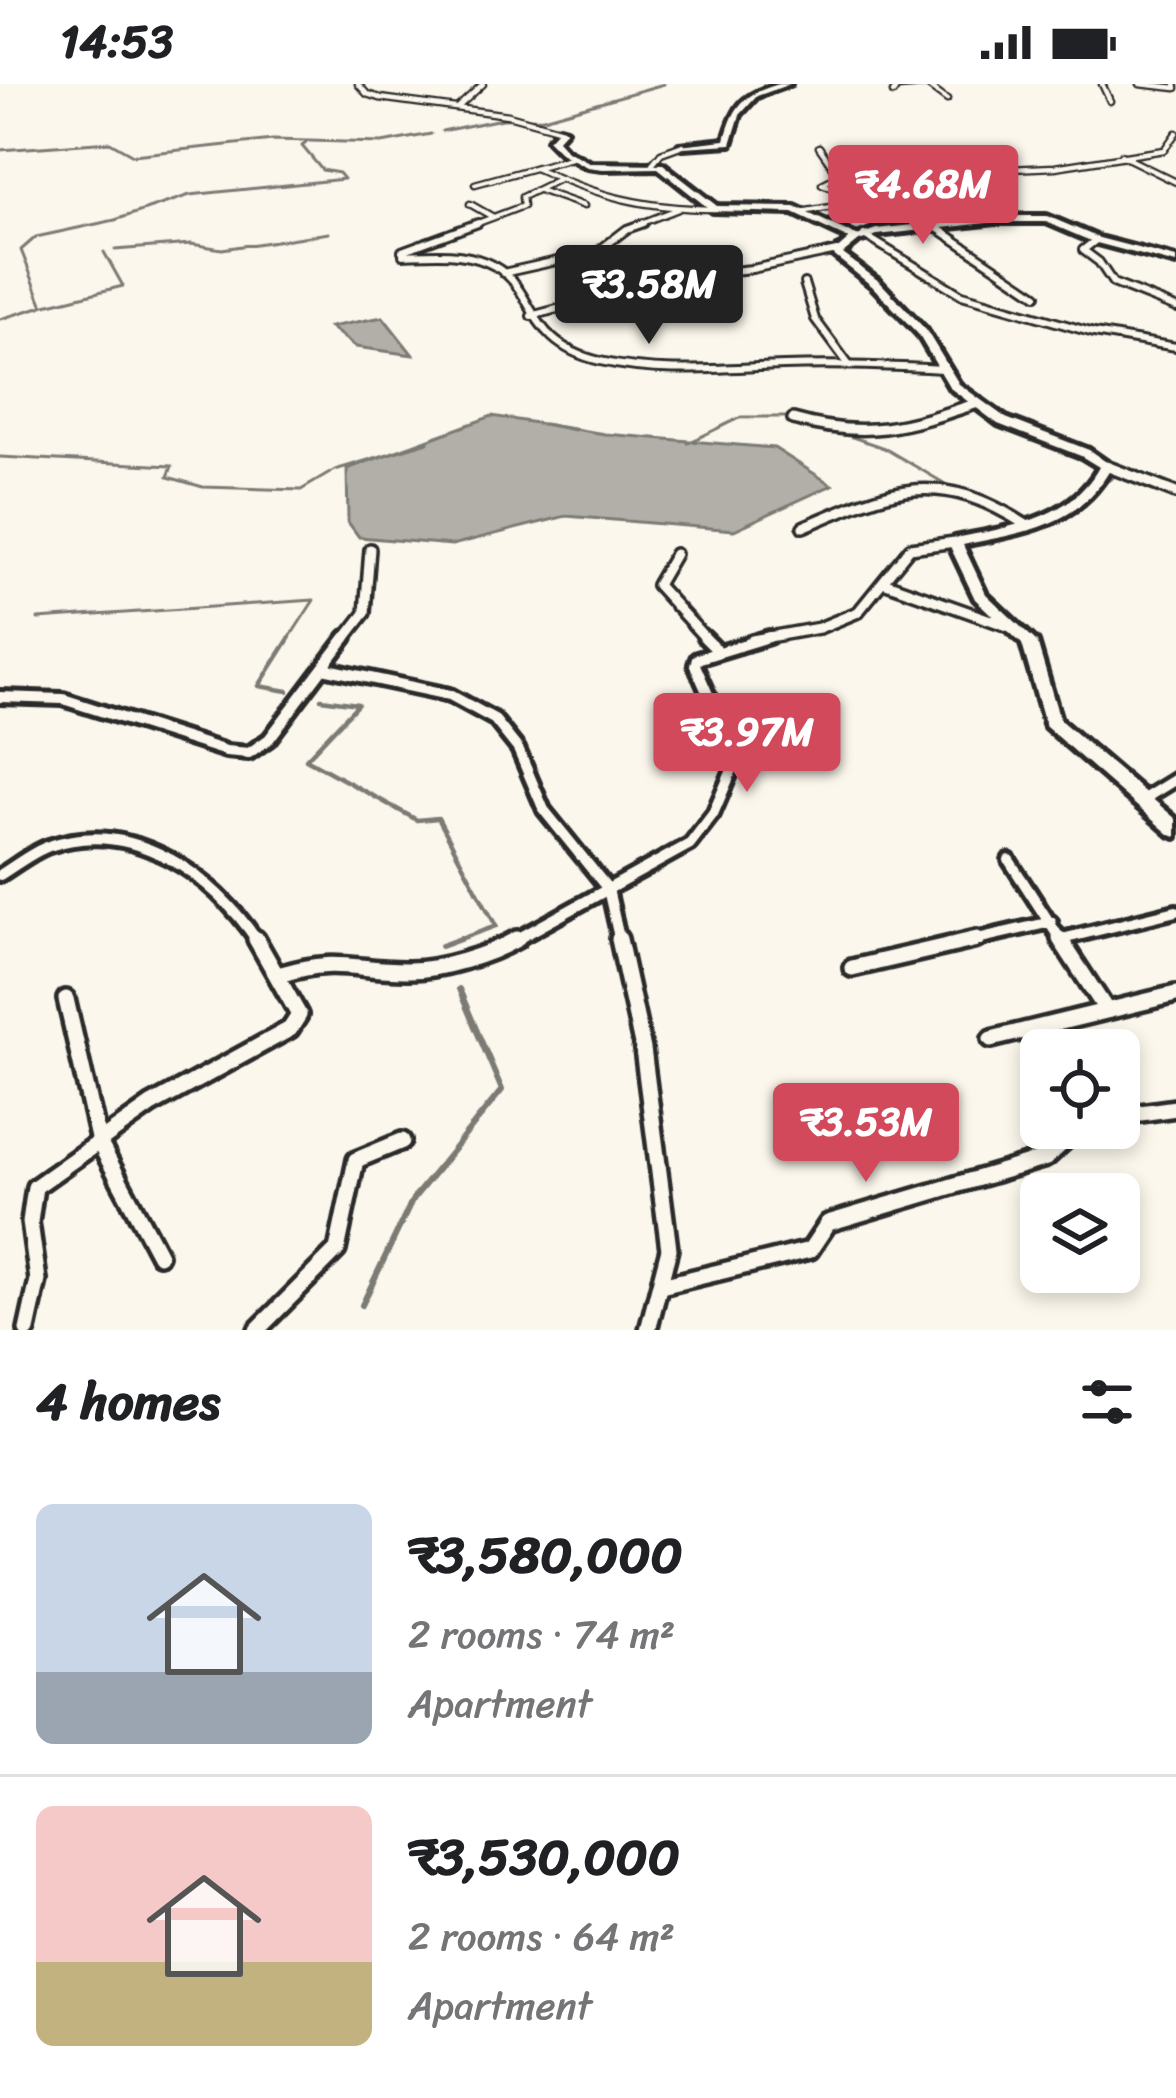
<!DOCTYPE html>
<html lang="en">
<head>
<meta charset="utf-8">
<style>
	:root { --surface:#fff; --page:#f2f2f2; --text:#202124; --muted:#757577; --line:#e0e0e0; --accent:#d1495b }
	body { margin:0; font-family:Sriracha,sans-serif; background:var(--page); color:var(--text); height:100vh; display:flex; flex-direction:column; font-size:45px; white-space:nowrap }
	* { box-sizing:border-box; margin:0 }
	p { font-size:39px; color:var(--muted) }
	.icon { flex:none; width:66px; height:66px; fill:none; stroke:currentColor; stroke-width:2; stroke-linecap:round; stroke-linejoin:round }
	.map { position:relative; height:1246px; overflow:hidden }
	.sheet { display:flex; flex-direction:column; background:var(--surface); flex:1 }
	.sheet>* { flex:none }
	.tools { position:absolute; left:1020px; top:945px; display:grid; gap:24px }
	.tools a { display:grid; place-items:center; width:120px; height:120px; border-radius:18px; background:var(--surface); box-shadow:0 6px 18px #0003; font-size:60px }
	.price { position:absolute; translate:-50% -102px; padding:0 27px; border-radius:12px; background:var(--accent); color:#fff; font-size:39px; line-height:78px; filter:drop-shadow(0 3px 6px #0008) }
	.price::after { content:''; position:absolute; left:50%; top:72px; width:36px; height:27px; margin-left:-18px; background:inherit; clip-path:polygon(0 0,100% 0,50% 100%) }
	.price.selected { background:#222; color:#fff }
	ul { padding:0; list-style:none }
	li { display:flex; align-items:center; gap:36px; height:300px; padding:0 36px }
	li+li { border-top:3px solid var(--line) }
	li span { display:grid; place-items:center; flex:none; width:336px; height:240px; border-radius:18px; color:#555 }
	li>.icon { margin-inline-start:auto }
	span .icon { width:144px; height:144px; fill:#fffc; stroke-width:1 }
	li b { font-size:51px }
	h2 { display:flex; justify-content:space-between; align-items:center; height:144px; padding:0 36px; font-size:51px }
	.status { display:flex; justify-content:space-between; align-items:center; height:84px; padding:0 60px; background:var(--surface); direction:ltr }
	.status svg { height:33px; fill:currentColor }
	.map>svg:first-child { display:block }
	.water { fill:#b1afa7; stroke:#7b7a75; stroke-width:3 }
	.lines { fill:none; stroke-linecap:round; stroke-linejoin:round }
	.stream-far2 { stroke:#7b7a75; stroke-width:3 }
	.stream-far1 { stroke:#7b7a75; stroke-width:4.5 }
	.stream { stroke:#7b7a75; stroke-width:6 }
	.street-far4-casing { stroke:#2b2b2b; stroke-width:9 }
	.street-far3-casing { stroke:#2b2b2b; stroke-width:12 }
	.street-far2-casing { stroke:#2b2b2b; stroke-width:16 }
	.street-far1-casing { stroke:#2b2b2b; stroke-width:20 }
	.street-casing { stroke:#2b2b2b; stroke-width:24 }
	.secondary-casing { stroke:#2b2b2b; stroke-width:10 }
	.street-far4 { stroke:#fbf7ec; stroke-width:4.5 }
	.street-far3 { stroke:#fbf7ec; stroke-width:6 }
	.street-far2 { stroke:#fbf7ec; stroke-width:9 }
	.street-far1 { stroke:#fbf7ec; stroke-width:10 }
	.street { stroke:#fbf7ec; stroke-width:15 }
	.secondary { fill:#fbf7ec; fill-rule:evenodd }
</style>
</head>
<body>
<div class="status"><b>14:53</b><svg viewBox="0 0 49 12"><path d="M0 12V9h3v3zM5 12V6h3v6zM10 12V3h3v9zM15 12V0h3v12zM26 1h20v11H26zM47 4h2v5h-2z"/></svg></div>
<div class="map">
<svg width="1176" height="1246" viewBox="0 0 1176 1246">
	<rect width="100%" height="100%" fill="#fbf7ec"/>
	<filter id="ink" filterUnits="userSpaceOnUse"><feTurbulence type="fractalNoise" baseFrequency=".00833" numOctaves="2"/><feDisplacementMap in="SourceGraphic" scale="24" xChannelSelector="R" yChannelSelector="G"/><feConvolveMatrix kernelMatrix="1 2 1 2 8 2 1 2 1" color-interpolation-filters="sRGB"/></filter>
	<g filter="url(#ink)">
		<g class="water">
			<path d="M383,233L413,271L356,263L330,243Z"/>
			<path d="M492,332L605,350L774,364L832,401L734,446L566,432L452,461L359,453L348,438L347,385Z"/>
		</g>
		<g class="lines">
			<g class="stream-far2">
				<path d="M442,47L502,35L543,34L664,0"/>
				<path d="M0,66L110,58L133,71L273,56L382,59L431,50"/>
				<path d="M115,166L191,160L222,165L329,149"/>
				<path d="M46,221L123,202L104,168"/>
				<path d="M0,235L43,222L21,166L36,153L115,136L190,111L344,95L339,89L322,86L302,62L306,59"/>
				<path d="M544,340L574,346"/>
				<path d="M835,347L884,364L954,405"/>
				<path d="M688,359L741,333H790"/>
				<path d="M0,373L172,382L168,393L203,403L301,406L335,386L428,358"/>
				<path d="M1106,398L1115,392L1156,406"/>
				<path d="M38,535L314,516L288,556"/>
			</g>
			<g class="stream-far1">
				<path d="M288,607L259,602L290,553"/>
				<path d="M321,615L358,620L306,675L417,736L438,734L496,842L452,858"/>
			</g>
			<g class="stream">
				<path d="M441,862L460,855"/>
				<path d="M362,1221L413,1115L502,1006L459,905"/>
			</g>
			<g class="street-far4-casing">
				<g id="street-far4">
					<path d="M358,0L367,10L380,14L508,31L562,46"/>
					<path d="M1102,0L1110,17"/>
					<path d="M1140,0L1176,4L1175,0"/>
					<path d="M928,2L947,16"/>
					<path d="M893,9L897,3L935,0"/>
					<path d="M458,23L483,0"/>
					<path d="M819,63L835,86L864,91L1055,83L1164,66L1176,49"/>
					<path d="M1121,71L1176,98"/>
					<path d="M652,80L661,69L683,61"/>
					<path d="M535,84C601,113 643,124 715,125"/>
					<path d="M917,86L961,139"/>
					<path d="M475,100L574,73"/>
					<path d="M539,106L584,122"/>
					<path d="M470,120L493,133"/>
					<path d="M801,128L837,122L836,105L822,100L842,90"/>
					<path d="M470,142L523,122L522,113L557,96"/>
					<path d="M634,142L678,125"/>
				</g>
			</g>
			<g class="street-far3-casing">
				<g id="street-far3">
					<path d="M934,142L1037,211"/>
					<path d="M864,151L962,211L1094,249L1176,263"/>
					<path d="M1096,156L1083,166L1099,178L1113,199L1176,224"/>
					<path d="M402,167L478,139"/>
					<path d="M403,171C430,170 460,167 486,178C540,200 519,258 600,277C660,291 723,284 784,282C837,280 889,282 942,285"/>
					<path d="M503,189L597,168L627,145L644,139"/>
					<path d="M804,199L815,235L849,281"/>
					<path d="M531,232L587,217L658,208L657,198L663,194L752,185L837,167"/>
					<path d="M965,323L977,319"/>
				</g>
			</g>
			<g class="street-far2-casing">
				<g id="street-far2">
					<path d="M793,335C866,356 905,343 975,320"/>
					<path d="M1106,382L1176,409"/>
					<path d="M803,443C895,403 938,384 1028,442"/>
					<path d="M675,470L657,501L707,556"/>
					<path d="M886,499L1013,544"/>
					<path d="M344,556L365,529L370,465"/>
					<path d="M752,556L819,544L858,528L910,464L955,458"/>
				</g>
			</g>
			<g class="street-far1-casing">
				<g id="street-far1">
					<path d="M704,553L718,567"/>
					<path d="M323,584L450,611L494,635L518,665L544,726L608,805L620,858"/>
					<path d="M0,613L63,615L226,667L249,669L269,655L346,553"/>
					<path d="M1142,716L1176,695"/>
					<path d="M1009,776L1062,858"/>
					<path d="M0,791C15,782 32,768 49,762C133,733 213,791 258,858"/>
					<path d="M1062,855L1176,827"/>
					<path d="M512,858L690,760L713,730L732,686L725,649L695,581L697,575L769,553"/>
					<path d="M964,858L1051,838"/>
				</g>
			</g>
			<g class="street-casing">
				<g id="street">
					<path d="M619,855L643,965L669,1165L648,1246"/>
					<path d="M1060,855L1105,924"/>
					<path d="M852,884L977,855"/>
					<path d="M282,890C336,873 353,886 406,886C439,887 489,871 517,855"/>
					<path d="M66,915L99,1058L159,1171"/>
					<path d="M991,955L1176,910"/>
					<path d="M1119,1032L1176,1024"/>
					<path d="M661,1202L810,1166L828,1139L1046,1074L1072,1050L1088,1044"/>
					<path d="M27,1246L38,1196L30,1138L35,1103L151,1021L290,945L299,931L256,855"/>
					<path d="M257,1246L337,1166L356,1076L402,1057"/>
				</g>
			</g>
			<g class="secondary-casing">
				<g id="secondary">
					<path d="M779,0H790L757,12L740,31L731,60L683,63L679,61L725,56C735,20 743,11 779,0Z"/>
					<path d="M559,44L566,46L557,56L567,67L591,79L663,80L717,122L795,123L857,152L876,145L996,132H1047L1099,154L1176,174V180L1093,158L1046,138H996L877,151L859,157L843,170L880,198L926,246L959,300L1006,334L1089,366L1112,382C1081,442 1025,448 963,461L986,510L1037,558L1060,636L1176,735V753L1170,751L1046,643L1022,560L975,515L948,458L955,454C1009,443 1070,436 1099,383L1081,372L998,340L950,304L918,250L872,202L832,170L849,155L793,129L712,127L658,84L603,85L587,83L562,70L548,56Z"/>
				</g>
			</g>
			<use href="#street-far4" class="street-far4"/>
			<use href="#street-far3" class="street-far3"/>
			<use href="#street-far2" class="street-far2"/>
			<use href="#street-far1" class="street-far1"/>
			<use href="#street" class="street"/>
			<use href="#secondary" class="secondary"/>
		</g>
	</g>
</svg>
<div class="tools">
<a><svg class="icon" aria-label="locate" viewBox="0 0 24 24"><circle cx="12" cy="12" r="6"/><path d="M12 2v4M12 18v4M2 12h4M18 12h4"/></svg></a>
<a><svg class="icon" aria-label="layers" viewBox="0 0 24 24"><path d="M12 4l9 5-9 5-9-5zM3 14l9 5 9-5"/></svg></a>
</div>
<b class="price" style="left:923px;top:163px">₹4.68M</b>
<b class="price selected" style="left:649px;top:263px">₹3.58M</b>
<b class="price" style="left:747px;top:711px">₹3.97M</b>
<b class="price" style="left:866px;top:1101px">₹3.53M</b>
</div>
<section class="sheet">
<h2>4 homes<svg class="icon" aria-label="filters" viewBox="0 0 24 24"><path d="M4 7h16M4 17h16"/><circle cx="9" cy="7" r="2"/><circle cx="15" cy="17" r="2"/></svg></h2>
<ul>
<li><span style="background:linear-gradient(#c9d6e8 70%,#9aa5b1 0)"><svg class="icon" aria-label="home" viewBox="0 0 24 24"><path d="M3 11l9-7 9 7M6 9v11h12V9"/></svg></span><div><b>₹3,580,000</b><p>2 rooms · 74 m²</p><p>Apartment</p></div></li>
<li><span style="background:linear-gradient(#f6c9c9 65%,#c2b280 0)"><svg class="icon" aria-label="home" viewBox="0 0 24 24"><path d="M3 11l9-7 9 7M6 9v11h12V9"/></svg></span><div><b>₹3,530,000</b><p>2 rooms · 64 m²</p><p>Apartment</p></div></li>
</ul>
</section>
</body>
</html>
